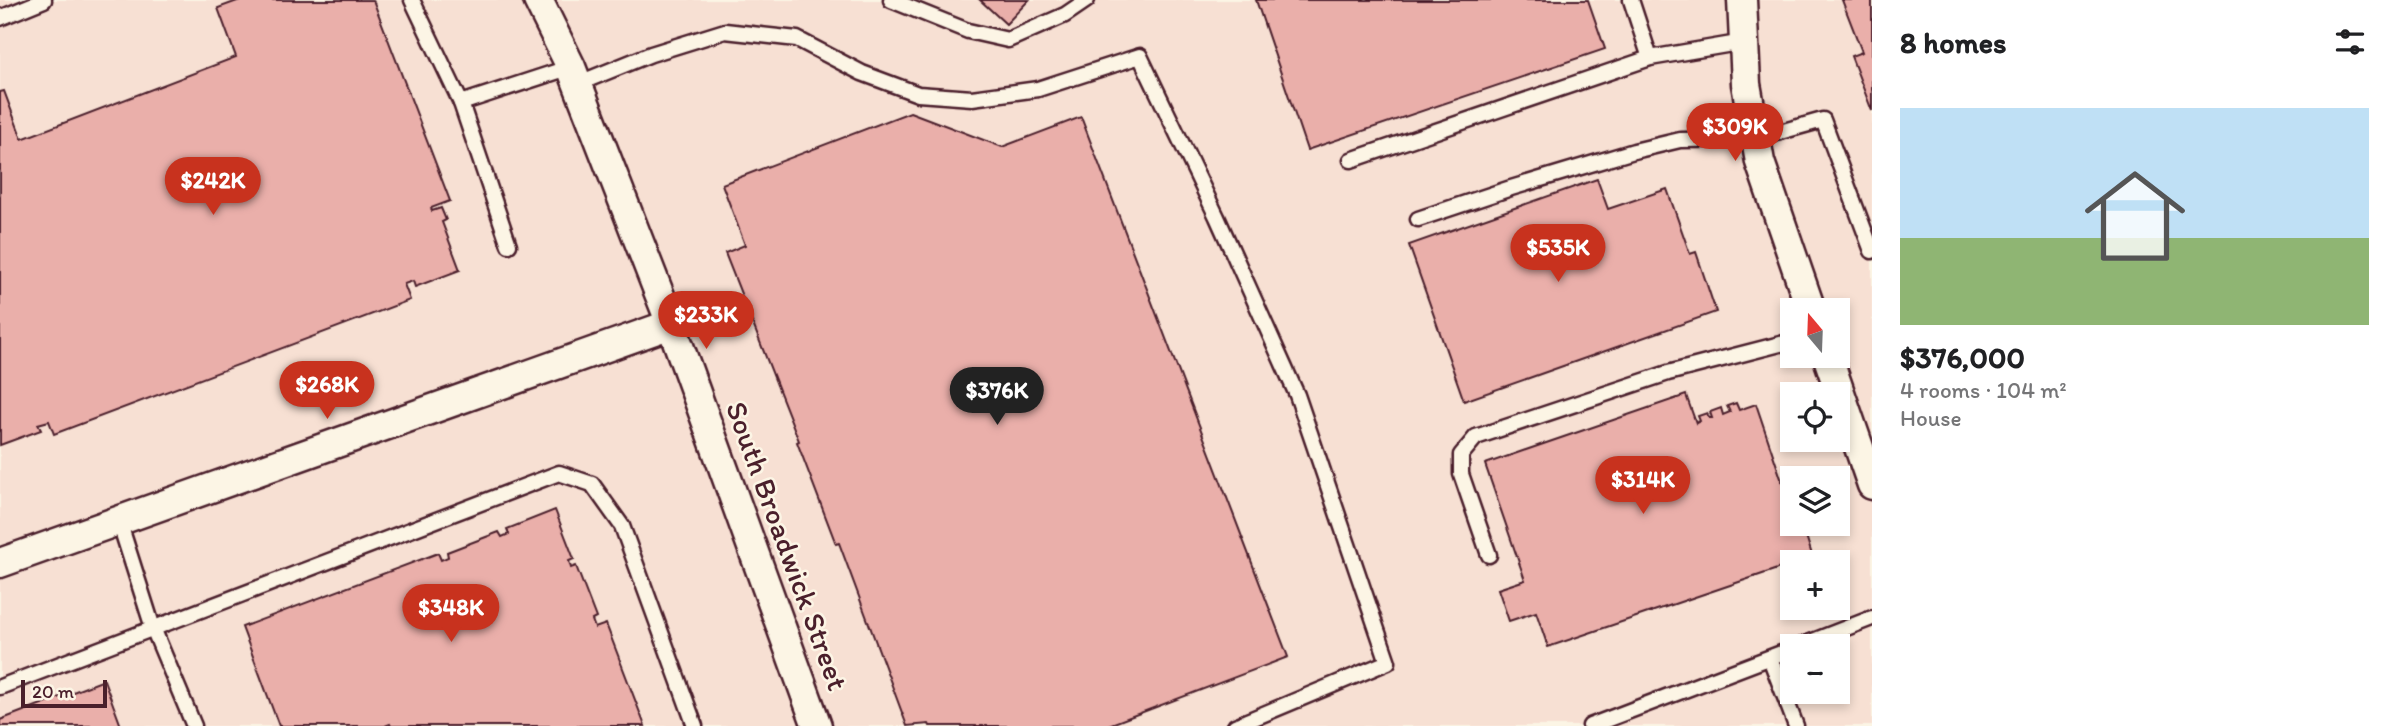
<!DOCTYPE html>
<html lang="en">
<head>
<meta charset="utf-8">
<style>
	:root { --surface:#fff; --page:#f2f2f2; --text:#202124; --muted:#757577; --line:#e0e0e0; --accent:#c8321e }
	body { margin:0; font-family:Itim,sans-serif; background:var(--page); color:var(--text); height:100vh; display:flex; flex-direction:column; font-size:26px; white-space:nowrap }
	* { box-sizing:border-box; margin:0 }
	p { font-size:23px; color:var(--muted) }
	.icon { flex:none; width:38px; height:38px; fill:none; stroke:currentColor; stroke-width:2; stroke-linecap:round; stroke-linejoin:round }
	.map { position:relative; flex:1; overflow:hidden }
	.side { display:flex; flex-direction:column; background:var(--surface); width:525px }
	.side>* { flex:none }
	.needle { width:46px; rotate:341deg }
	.fabs { position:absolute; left:1780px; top:298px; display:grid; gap:14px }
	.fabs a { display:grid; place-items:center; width:70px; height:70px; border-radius:0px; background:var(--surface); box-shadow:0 4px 10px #0003; font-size:35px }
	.scale { position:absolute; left:21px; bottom:18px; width:86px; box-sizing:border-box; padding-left:7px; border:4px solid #4a1f2b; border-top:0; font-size:19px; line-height:24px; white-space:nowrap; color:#4a1f2b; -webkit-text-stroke:5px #fcf5e5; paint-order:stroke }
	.price { position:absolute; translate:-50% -60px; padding:0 16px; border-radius:24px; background:var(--accent); color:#fff; font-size:23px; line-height:46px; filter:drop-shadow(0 2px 4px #0008) }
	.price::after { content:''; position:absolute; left:50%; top:42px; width:21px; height:16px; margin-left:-10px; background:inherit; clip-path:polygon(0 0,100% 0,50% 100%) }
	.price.selected { background:#222; color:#fff }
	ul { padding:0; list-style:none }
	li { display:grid; align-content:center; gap:14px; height:371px; padding:0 28px }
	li+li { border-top:2px solid var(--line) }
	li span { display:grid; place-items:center; height:217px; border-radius:0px; color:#555 }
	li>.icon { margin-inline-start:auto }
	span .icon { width:126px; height:126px; fill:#fffc; stroke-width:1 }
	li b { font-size:30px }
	h2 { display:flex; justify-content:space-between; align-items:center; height:84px; padding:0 28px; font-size:30px }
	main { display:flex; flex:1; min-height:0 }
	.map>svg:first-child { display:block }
	.built { fill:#f7e0d3; fill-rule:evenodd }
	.building { fill:#eaafaa; stroke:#4a1f2b; stroke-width:2 }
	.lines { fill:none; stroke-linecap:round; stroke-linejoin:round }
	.service-casing { stroke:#4a1f2b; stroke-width:19 }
	.minor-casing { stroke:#4a1f2b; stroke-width:33 }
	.service { stroke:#fcf5e5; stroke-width:14 }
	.minor { stroke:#fcf5e5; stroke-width:28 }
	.labels { text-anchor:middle; stroke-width:5; stroke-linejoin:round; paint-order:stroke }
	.street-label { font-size:30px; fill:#4a1f2b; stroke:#fcf5e5 }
</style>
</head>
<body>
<main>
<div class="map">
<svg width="1872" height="726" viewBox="0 0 1872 726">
	<rect width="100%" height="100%" fill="#fcf5e5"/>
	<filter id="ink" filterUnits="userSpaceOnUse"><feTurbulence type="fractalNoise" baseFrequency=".0143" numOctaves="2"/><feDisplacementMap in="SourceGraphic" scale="14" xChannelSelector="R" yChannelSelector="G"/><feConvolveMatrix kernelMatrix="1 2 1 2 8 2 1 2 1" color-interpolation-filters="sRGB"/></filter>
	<g filter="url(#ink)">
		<path class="built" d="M0,0H1872V726H0ZM1792,310H1838V355H1792ZM1792,394H1838V439H1792ZM1792,478H1838V523H1792ZM1792,562H1838V607H1792ZM1792,646H1838V691H1792Z"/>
		<g class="building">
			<path d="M240,0H373L450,201L431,208L432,211L441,208L446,220L442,222L460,270L415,287L413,281L404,284L410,300L54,434L49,421L38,424L41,430L0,445V92L4,91L22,139L236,57L218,8Z"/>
			<path d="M980,0H1029L1006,24Z"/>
			<path d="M1256,0H1588L1605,49L1307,150Z"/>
			<path d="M1842,0H1872V111L1851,56L1862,52Z"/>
			<path d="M910,112L1002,147L1081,117L1288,657L1106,726H930L929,724L907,726L839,543L836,544L797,442L799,441L725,253L745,245L722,184Z"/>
			<path d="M1597,179L1608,209L1667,189L1690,254L1696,252L1716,312L1464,401L1409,245Z"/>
			<path d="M1686,395L1696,423L1700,421L1698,416L1707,413L1709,418H1712L1710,412L1721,408L1723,415L1730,412L1727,406L1736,403L1739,410L1756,404L1788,499L1792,498V523H1802L1812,555L1810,558L1792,562V564L1548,647L1536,612L1509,621L1498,589L1525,580L1485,464Z"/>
			<path d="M555,510L574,559L569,561L571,568L576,566L596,618L592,620L595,628L606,624L645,726H391L390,724L385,726H279L242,627L438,553L441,560L448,557L447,552L499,532L502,537L509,534L507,529Z"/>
			<path d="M104,680L121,726H0V720Z"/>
		</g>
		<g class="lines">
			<g class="service-casing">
				<g id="service">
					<path d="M412,0L461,103L571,67"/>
					<path d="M891,0L968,31L1008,40L1065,15L1087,0"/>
					<path d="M1631,0L1650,58L1744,42"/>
					<path d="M0,18L44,0"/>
					<path d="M577,84L651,54L725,31L797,39L862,73L918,94L972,98L1038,89L1140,56L1217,217L1297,395L1388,662L1235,726"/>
					<path d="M461,103L509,245"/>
					<path d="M1351,160L1650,58"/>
					<path d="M1418,219L1511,188L1634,151L1680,140L1755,139L1823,120L1872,251"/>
					<path d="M119,521L153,628L194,726"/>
					<path d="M1489,555L1461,474V455L1476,437L1668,373L1792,341"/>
					<path d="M1800,646L1872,618"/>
					<path d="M1770,658L1796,726"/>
					<path d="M0,687L559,473L592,484L622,526L695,726"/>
					<path d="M1590,726L1792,649"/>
				</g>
			</g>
			<g class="minor-casing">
				<g id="minor">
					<path d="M538,0L571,67L671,324L817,726"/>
					<path d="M1742,0L1746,84L1760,162L1811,310"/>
					<path d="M1827,355L1872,485"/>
					<path d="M0,563L671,324"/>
				</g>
			</g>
			<use href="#service" class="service"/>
			<use href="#minor" class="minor"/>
		</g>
	</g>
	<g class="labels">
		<g class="street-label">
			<text transform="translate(787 546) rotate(70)" y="10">South Broadwick Street</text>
		</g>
	</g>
</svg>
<div class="fabs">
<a><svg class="needle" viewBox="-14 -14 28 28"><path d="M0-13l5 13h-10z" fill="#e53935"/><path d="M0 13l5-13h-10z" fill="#757577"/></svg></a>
<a><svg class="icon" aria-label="locate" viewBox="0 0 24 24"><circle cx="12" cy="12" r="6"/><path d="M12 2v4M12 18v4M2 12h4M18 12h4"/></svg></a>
<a><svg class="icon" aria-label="layers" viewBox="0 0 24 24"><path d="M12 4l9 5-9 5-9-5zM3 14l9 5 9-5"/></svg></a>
<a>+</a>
<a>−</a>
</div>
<div class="scale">20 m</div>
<b class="price" style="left:1735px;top:163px">$309K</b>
<b class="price" style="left:213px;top:217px">$242K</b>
<b class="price" style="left:1558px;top:284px">$535K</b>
<b class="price" style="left:706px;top:351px">$233K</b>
<b class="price" style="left:327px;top:421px">$268K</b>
<b class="price selected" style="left:997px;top:427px">$376K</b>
<b class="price" style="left:1643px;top:516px">$314K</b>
<b class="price" style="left:451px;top:644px">$348K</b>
</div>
<section class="side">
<h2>8 homes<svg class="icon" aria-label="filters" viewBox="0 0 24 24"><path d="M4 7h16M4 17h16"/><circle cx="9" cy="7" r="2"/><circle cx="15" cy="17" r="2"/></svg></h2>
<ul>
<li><span style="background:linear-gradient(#bfe0f5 60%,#8fb573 0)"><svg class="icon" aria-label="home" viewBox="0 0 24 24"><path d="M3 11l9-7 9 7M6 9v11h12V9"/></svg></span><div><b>$376,000</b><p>4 rooms · 104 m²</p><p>House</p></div></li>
</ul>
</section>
</main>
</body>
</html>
